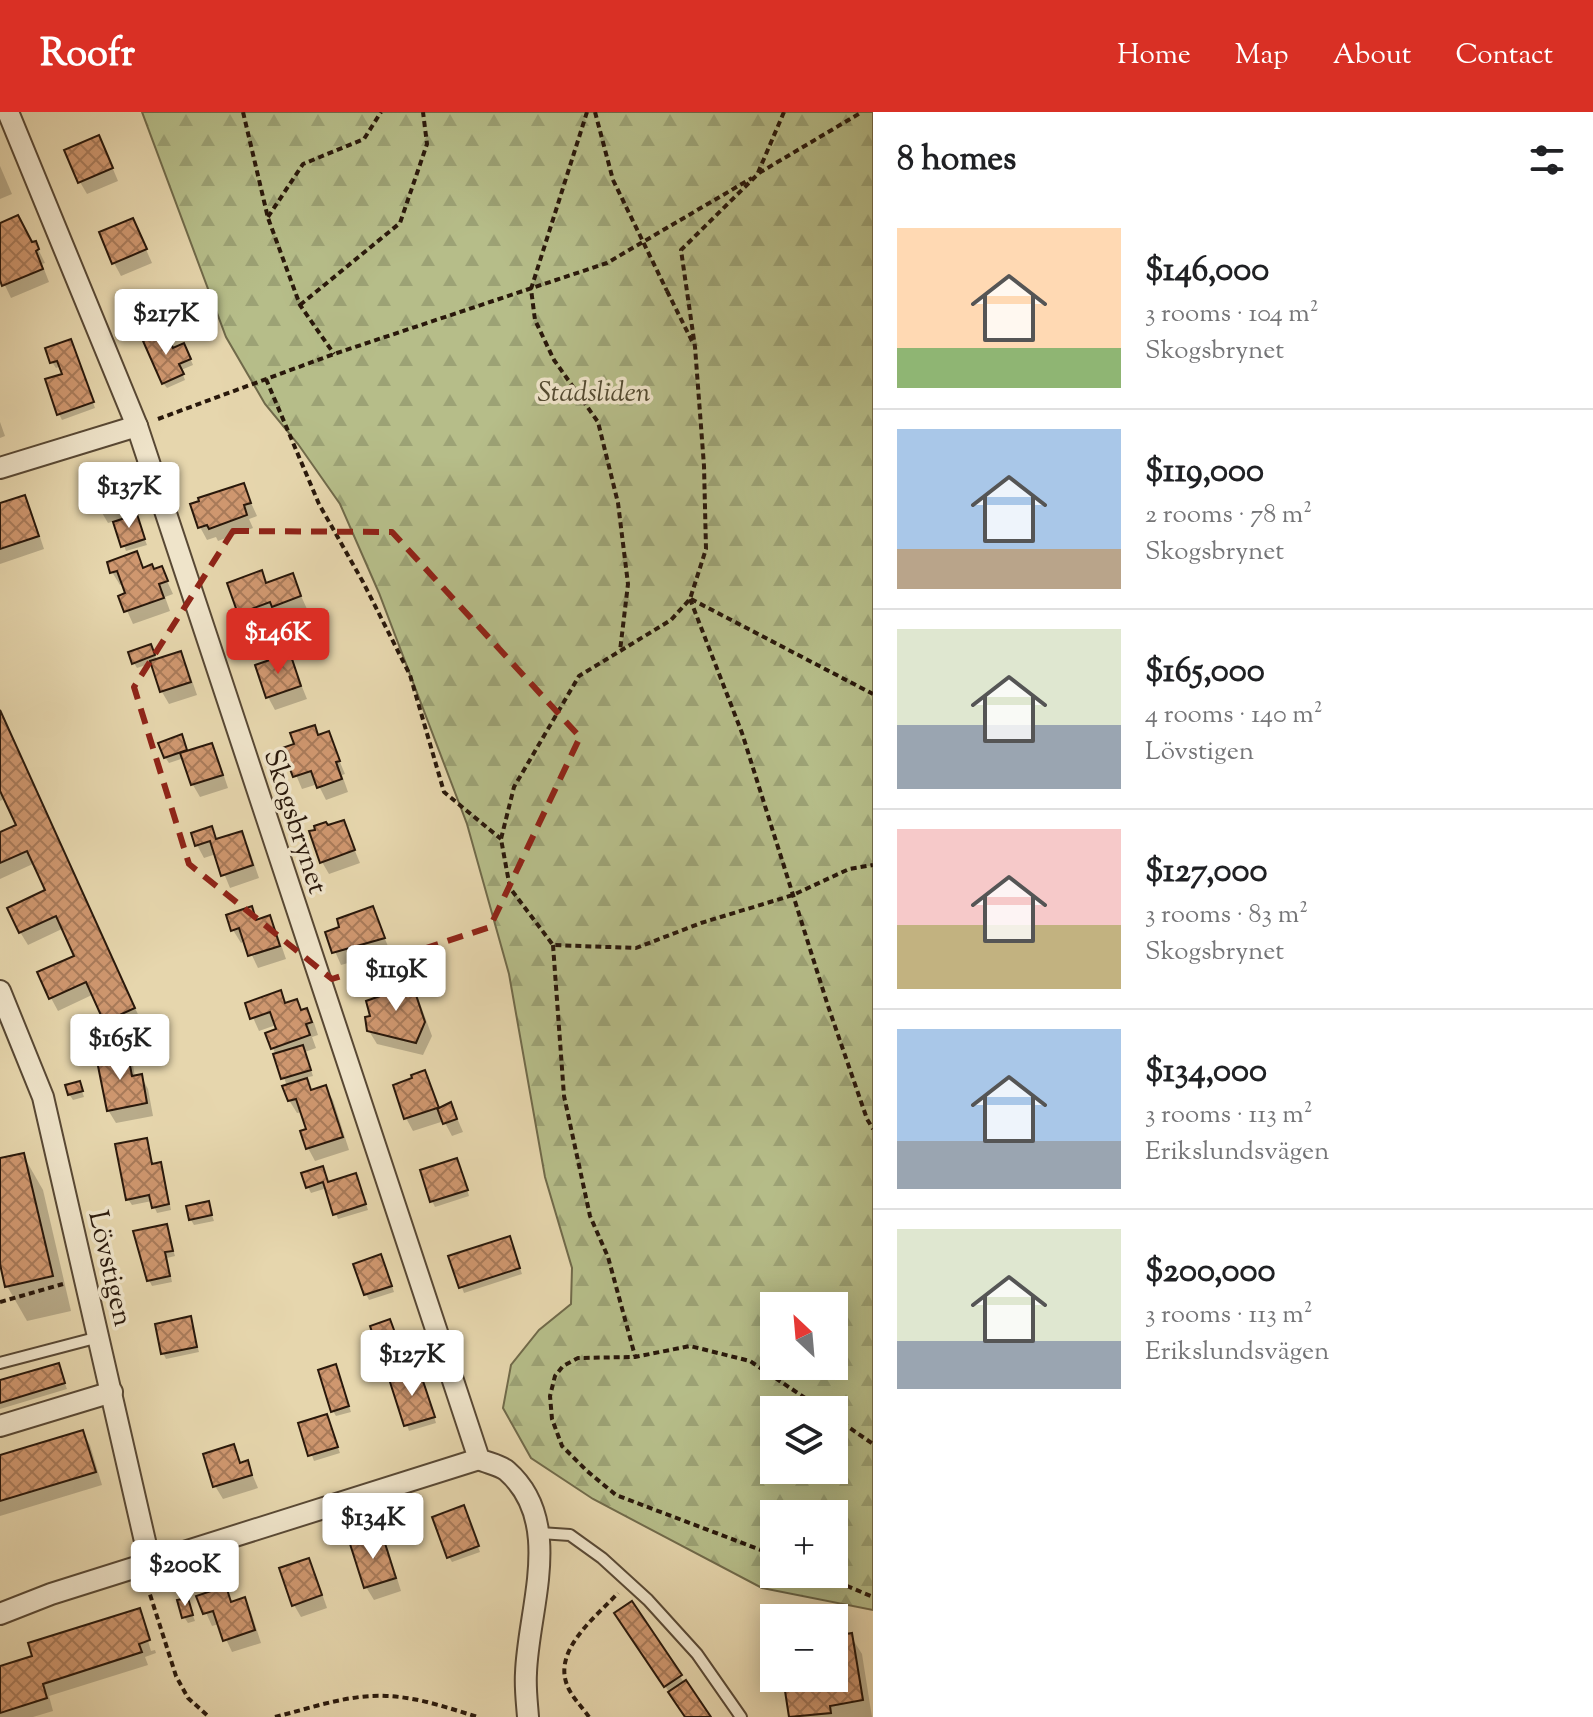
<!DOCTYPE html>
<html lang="en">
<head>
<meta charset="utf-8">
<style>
	:root { --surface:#fff; --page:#f2f2f2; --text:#202124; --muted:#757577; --line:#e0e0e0; --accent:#d93025 }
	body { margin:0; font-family:"Sorts Mill Goudy",serif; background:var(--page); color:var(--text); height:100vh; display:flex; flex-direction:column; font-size:30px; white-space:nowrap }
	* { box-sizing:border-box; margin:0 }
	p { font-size:26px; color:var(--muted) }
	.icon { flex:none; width:44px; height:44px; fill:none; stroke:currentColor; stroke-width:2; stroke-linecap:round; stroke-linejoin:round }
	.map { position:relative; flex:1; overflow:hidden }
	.drawer { display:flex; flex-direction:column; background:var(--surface); width:720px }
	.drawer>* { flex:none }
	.needle { width:52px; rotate:334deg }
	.tools { position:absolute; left:760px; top:1180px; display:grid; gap:16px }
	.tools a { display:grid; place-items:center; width:88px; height:88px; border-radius:0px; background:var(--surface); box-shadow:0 4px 20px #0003; font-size:40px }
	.price { position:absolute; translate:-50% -68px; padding:0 18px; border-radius:8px; background:#fff; color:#222; font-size:26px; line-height:52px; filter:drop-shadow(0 2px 4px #0008) }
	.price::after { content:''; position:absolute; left:50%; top:48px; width:24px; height:18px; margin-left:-12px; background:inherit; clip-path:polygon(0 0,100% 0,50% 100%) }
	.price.current { background:var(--accent); color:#fff }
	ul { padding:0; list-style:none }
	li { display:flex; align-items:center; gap:24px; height:200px; padding:0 24px }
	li+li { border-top:2px solid var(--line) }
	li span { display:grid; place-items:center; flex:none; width:224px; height:160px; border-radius:0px; color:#555 }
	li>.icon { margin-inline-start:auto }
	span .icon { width:96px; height:96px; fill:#fffc; stroke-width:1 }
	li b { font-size:34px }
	h2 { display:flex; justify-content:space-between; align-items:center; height:96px; padding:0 24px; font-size:34px }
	header { display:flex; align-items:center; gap:48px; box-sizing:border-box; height:112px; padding:0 40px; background:var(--accent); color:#fff }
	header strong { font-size:38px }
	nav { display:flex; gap:44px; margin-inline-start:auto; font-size:28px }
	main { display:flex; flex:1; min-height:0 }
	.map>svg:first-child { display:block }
	.forest { fill:url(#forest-firs); stroke:#706a4a; stroke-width:2; fill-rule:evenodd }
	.shadow { fill:#0003 }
	.building { fill:url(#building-cross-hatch); stroke:#29180b; stroke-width:2 }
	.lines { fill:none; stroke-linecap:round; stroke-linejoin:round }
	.lane-casing { stroke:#584834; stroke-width:14 }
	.street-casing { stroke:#584834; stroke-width:24 }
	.path { stroke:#29180b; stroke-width:4; stroke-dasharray:6 4; stroke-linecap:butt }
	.lane { stroke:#efe4ca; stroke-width:10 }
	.street { stroke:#efe4ca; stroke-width:20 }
	.path-bridge { stroke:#29180b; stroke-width:4; stroke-dasharray:6 4; stroke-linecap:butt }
	.marked { fill:none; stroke:#8f2418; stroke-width:6; stroke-dasharray:16 10; stroke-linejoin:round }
	.labels { text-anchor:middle; stroke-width:7; stroke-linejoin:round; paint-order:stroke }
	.park-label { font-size:28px; font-style:italic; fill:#534a31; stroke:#efe4ca }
	.street-label { font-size:28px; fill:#29180b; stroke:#efe4ca }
</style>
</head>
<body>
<header>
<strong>Roofr</strong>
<nav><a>Home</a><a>Map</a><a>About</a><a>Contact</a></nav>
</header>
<main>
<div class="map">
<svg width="873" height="1605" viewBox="0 0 873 1605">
	<defs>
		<pattern id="forest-firs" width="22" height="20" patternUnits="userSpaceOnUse" patternTransform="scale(2)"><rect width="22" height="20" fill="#b6bd89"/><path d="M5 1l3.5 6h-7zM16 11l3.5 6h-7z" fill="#9ca275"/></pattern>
		<pattern id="building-cross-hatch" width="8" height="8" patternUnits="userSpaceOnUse" patternTransform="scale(2)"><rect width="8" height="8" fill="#cf976f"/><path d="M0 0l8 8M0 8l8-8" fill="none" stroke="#a87a59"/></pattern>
	</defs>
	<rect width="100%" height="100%" fill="#e6d6ad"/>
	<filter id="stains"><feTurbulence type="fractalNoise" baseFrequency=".0025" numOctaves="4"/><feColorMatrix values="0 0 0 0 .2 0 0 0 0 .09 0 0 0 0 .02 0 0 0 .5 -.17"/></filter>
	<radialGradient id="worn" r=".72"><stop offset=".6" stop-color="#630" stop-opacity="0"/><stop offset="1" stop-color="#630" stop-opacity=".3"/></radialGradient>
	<path class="forest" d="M142,0H873V1498L762,1476L593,1387L531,1346L503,1296L511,1253L539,1218L571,1192L572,1156L545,1065L509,862L467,712L379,481L340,392L298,332L265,292L226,225ZM774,1194H834V1254H774ZM774,1298H834V1358H774ZM774,1402H834V1462H774Z"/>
	<g class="shadow">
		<path d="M105,38L118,69L87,82L80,70Z"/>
		<path d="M0,54L12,82L0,87Z"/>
		<path d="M133,108L152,151L121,164L114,151Z"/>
		<path d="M0,113L32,132L35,131L45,151L42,152L49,170L11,186L0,163Z"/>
		<path d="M73,235L95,296L62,308L59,302L64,263L61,254L56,256L52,250Z"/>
		<path d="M173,238L187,239L193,253L181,258L185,268L167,276L163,271Z"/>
		<path d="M0,310L5,324L0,326Z"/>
		<path d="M120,358L127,370L138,402L135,403L147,433L126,439L115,409L108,411L101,399L91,367Z"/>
		<path d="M243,373L257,404L249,407L253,416L218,429L216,425L207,428L200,415Z"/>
		<path d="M24,385L31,398L44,437L0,452V393Z"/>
		<path d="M136,442L144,457L154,459L161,456L173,482L165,485L170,499L133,512L121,485L128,482L124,472L120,473L112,460Z"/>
		<path d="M261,461L267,472L292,464L307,497L281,507L278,502L247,513L240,501Z"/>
		<path d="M154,540L157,549L180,542L187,554L197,583L169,592L162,580L152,551L137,556L134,551Z"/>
		<path d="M289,543L307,587L275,598L268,585Z"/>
		<path d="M0,599L141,909L113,922L94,882L58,899L51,886L77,845L64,816L28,833L20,820L48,779L35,751L0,767V723L18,714L6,686L0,689Z"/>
		<path d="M314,615L319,625L328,622L345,662L342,663L348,680L326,688L318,672L302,677L285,637L296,633Z"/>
		<path d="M184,630L188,641L211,633L218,646L228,676L200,685L193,673L184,646L169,651L165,645Z"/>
		<path d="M343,710L360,751L329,762L322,750Z"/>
		<path d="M211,717L217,728L241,721L248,734L259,766L230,776L216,742L204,746L197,733Z"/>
		<path d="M372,796L390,839L341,853L327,821L342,816Z"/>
		<path d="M251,797L258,809L269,806L276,818L286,847L258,856L245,829L241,831L233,818Z"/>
		<path d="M411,873L418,886L432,924L423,943L377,932L369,919L372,905L391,879Z"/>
		<path d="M280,881L287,893L296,889L302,900L306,898L314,911L318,923L312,925L316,936L305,940L313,964L305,966L313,980L325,976L333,988L349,1038L315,1049L308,1036V1018L302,1000L297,1001L289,988L287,974L273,936L278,918L276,913L259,919L247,892Z"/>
		<path d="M126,941L133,953L135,965L141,964L148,977L153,1004L116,1011L108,998Z"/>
		<path d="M424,961L440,998L451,992L463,1020L452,1024L444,1009L413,1019L406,1006Z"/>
		<path d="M79,971L84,985L73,988L69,982Z"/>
		<path d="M146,1028L153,1054L160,1052L163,1058L171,1098L157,1101L152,1089L132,1093L128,1087Z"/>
		<path d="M23,1043L43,1078L71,1199L27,1209L7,1174L0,1144V1048Z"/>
		<path d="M460,1054L469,1084L435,1095L432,1089Z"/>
		<path d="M322,1056L329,1072L358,1069L368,1098L338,1107L327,1076L311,1081L308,1075Z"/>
		<path d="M208,1092L214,1109L194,1113L191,1108Z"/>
		<path d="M166,1114L175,1144L167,1146L172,1170L152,1174L149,1168Z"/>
		<path d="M512,1132L522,1162L464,1181L451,1146Z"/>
		<path d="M384,1150L394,1180L369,1188L366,1182Z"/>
		<path d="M190,1207L199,1240L166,1247L163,1241Z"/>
		<path d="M393,1215L403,1246L382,1253L379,1248Z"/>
		<path d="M58,1253L67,1277L0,1297V1271Z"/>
		<path d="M338,1260L351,1300L336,1304L333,1299Z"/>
		<path d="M422,1265L436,1311L409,1319L392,1268Z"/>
		<path d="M326,1304L340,1341L314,1349L300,1312Z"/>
		<path d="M82,1320L90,1333L102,1373L0,1404V1345Z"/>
		<path d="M233,1335L242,1352L247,1350L258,1376L223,1387L215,1374Z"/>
		<path d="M466,1402L480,1440L452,1450L449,1445Z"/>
		<path d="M381,1424L388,1437L401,1479L374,1488L366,1475Z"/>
		<path d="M308,1448L315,1461L327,1496L301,1505L294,1493Z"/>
		<path d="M225,1476L233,1491L244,1488L251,1500L261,1531L232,1540L219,1512L212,1514L199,1485Z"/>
		<path d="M187,1488L195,1509L188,1511L184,1505Z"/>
		<path d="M632,1492L685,1572L708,1605H687L669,1580L620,1507Z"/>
		<path d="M139,1498L145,1509H142L151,1539L155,1538L156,1541L145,1545L148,1553L49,1584L53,1599L33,1605H0V1556L35,1545Z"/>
		<path d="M850,1523L862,1542L872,1605H791L785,1566H834V1526Z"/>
	</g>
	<g class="building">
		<path d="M99,23L113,56L78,71L64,38Z"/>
		<path d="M18,103L32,130L36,129L39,137L36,139L43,157L2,174L0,168V111Z"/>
		<path d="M133,106L147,137L112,152L99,120Z"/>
		<path d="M166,219L173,236L184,231L191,247L179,252L184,262L162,272L143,229Z"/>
		<path d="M71,227L94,290L57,303L45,267L62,262L57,249L50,251L45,236Z"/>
		<path d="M121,355L132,389L99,399L88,366Z"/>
		<path d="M244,371L251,391L244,393L247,403L209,417L207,413L198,416L190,392L199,389L198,386Z"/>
		<path d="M25,383L39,424L0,437V391Z"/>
		<path d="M137,402L145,427L121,435L113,410Z"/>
		<path d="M137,439L143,456L152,452L154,457L162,454L168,469L159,472L164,486L124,500L118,484L125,481L117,459L110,461L107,450Z"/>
		<path d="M262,458L266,471L293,461L301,484L272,495L270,490L238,502L227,471Z"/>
		<path d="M151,532L155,543L132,552L128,540Z"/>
		<path d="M181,539L191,570L160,580L150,549Z"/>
		<path d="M290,541L301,574L266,586L255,553Z"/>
		<path d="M0,598L135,896L104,910L86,870L49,887L37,860L74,844L56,804L19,821L7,796L45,778L27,739L0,751V720L16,713L0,679Z"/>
		<path d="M315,613L318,623L329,619L340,649L336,650L342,667L317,676L311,659L293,665L282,636L294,632L290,621Z"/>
		<path d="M182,622L187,638L164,646L158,631Z"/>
		<path d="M212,631L223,663L191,673L180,641Z"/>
		<path d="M344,708L355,738L320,751L309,719L315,718L314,714L326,710L328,713Z"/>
		<path d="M212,714L216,727L242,719L253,753L221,764L210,729L195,734L191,721Z"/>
		<path d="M252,794L256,808L270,803L280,834L248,844L239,816L231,819L226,803Z"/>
		<path d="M373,794L385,826L332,841L325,820L339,815L337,807Z"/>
		<path d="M408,870L412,871L425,910L416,931L367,919L365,905L370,904L366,889L380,884L378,877L390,873L391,877Z"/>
		<path d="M281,878L285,891L297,887L301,898L307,896L312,910L306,912L310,923L271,937L265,921L276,917L270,900L250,907L245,891Z"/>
		<path d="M303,933L311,958L281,967L273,942Z"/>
		<path d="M127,938L132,964L142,962L147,991L107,999L96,944Z"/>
		<path d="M425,958L439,996L451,990L457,1007L443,1012L437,996L404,1007L393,973L412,966L411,963Z"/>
		<path d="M307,966L311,978L326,973L343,1025L306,1037L300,1019L306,1017L296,987L288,989L282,974Z"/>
		<path d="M80,969L83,979L68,983L65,973Z"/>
		<path d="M147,1026L152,1052L161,1050L169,1092L152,1096L149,1083L126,1088L115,1032Z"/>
		<path d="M24,1041L53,1164L5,1175L0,1152V1046Z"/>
		<path d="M457,1046L468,1078L430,1090L420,1058Z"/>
		<path d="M323,1054L328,1070L356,1061L366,1092L333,1103L323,1070L306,1076L301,1061Z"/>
		<path d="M209,1089L212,1103L189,1108L186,1094Z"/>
		<path d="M167,1112L173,1139L165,1140L170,1164L147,1169L133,1119Z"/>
		<path d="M510,1124L520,1156L459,1176L448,1144Z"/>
		<path d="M381,1142L392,1174L364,1183L353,1152Z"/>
		<path d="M191,1204L197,1235L161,1242L155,1212Z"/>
		<path d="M390,1207L402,1240L377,1249L369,1224L373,1223L370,1214Z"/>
		<path d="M59,1251L65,1271L0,1291V1268Z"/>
		<path d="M336,1252L349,1294L331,1300L318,1258Z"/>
		<path d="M419,1257L435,1305L404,1314L389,1267Z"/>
		<path d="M327,1302L338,1335L308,1344L298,1311Z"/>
		<path d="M83,1318L96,1360L0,1389V1343Z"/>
		<path d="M234,1332L240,1351L248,1348L252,1363L213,1375L203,1342Z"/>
		<path d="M464,1393L479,1434L447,1446L432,1405Z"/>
		<path d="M382,1422L396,1466L364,1476L350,1432Z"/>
		<path d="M309,1446L322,1483L292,1494L279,1456Z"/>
		<path d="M226,1474L231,1490L245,1485L255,1518L223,1529L213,1499L203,1502L196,1484Z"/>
		<path d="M188,1486L193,1503L182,1506L177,1488Z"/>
		<path d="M632,1489L682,1563L664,1575L614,1501Z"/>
		<path d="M140,1496L150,1528L139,1532L142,1540L43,1572L47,1586L0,1601V1554L32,1544L28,1531Z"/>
		<path d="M852,1521L863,1588L830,1594L831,1601L789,1605L783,1566H834V1524Z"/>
		<path d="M686,1568L711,1605H685L668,1580Z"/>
	</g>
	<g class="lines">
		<g class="lane-casing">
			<g id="lane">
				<path d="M0,1251L99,1225"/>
				<path d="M540,1421L570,1423L602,1446L648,1488L697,1542L741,1605"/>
			</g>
		</g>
		<g class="street-casing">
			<g id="street">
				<path d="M8,0L137,314L479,1347C487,1351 500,1353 507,1359C565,1410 528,1497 526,1561C525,1576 527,1591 528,1605"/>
				<path d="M0,356L137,314"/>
				<path d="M0,879L43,985L150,1451"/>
				<path d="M0,1314L112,1280"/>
				<path d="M0,1502L51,1482L479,1347"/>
			</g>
		</g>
		<g class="path">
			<path d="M243,0L268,106L300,193L334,242"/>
			<path d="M587,0L531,177L535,208L554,248L598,310L618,391L628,472L620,539"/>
			<path d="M595,0L613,68"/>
			<path d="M784,0L757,63L681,138L695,235L704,354L706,437L690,487L671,508L579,564L514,675L501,727L510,776L553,833L636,836L701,811L793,783L849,757L873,753"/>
			<path d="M759,61L862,0"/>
			<path d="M268,105L303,52L364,27L381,0"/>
			<path d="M667,179L692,229"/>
			<path d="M300,193L400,111L427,32L423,0"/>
			<path d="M266,267L319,392L363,470L410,563L444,680L501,727"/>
			<path d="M158,307L334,242L607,151L752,66"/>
			<path d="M690,487L742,621L828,894L867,1007L873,1017"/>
			<path d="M691,487L873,582"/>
			<path d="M553,833L564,984L590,1104L608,1145L635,1244"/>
			<path d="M0,1190L63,1172"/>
			<path d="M834,1305L873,1332"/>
			<path d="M774,1443L616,1383L587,1359L562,1334L552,1307L550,1284L555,1264L563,1254L578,1246L635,1245L690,1234L750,1249L823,1298"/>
			<path d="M819,1462L873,1485"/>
			<path d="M147,1473L176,1564L188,1586L209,1605"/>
			<path d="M275,1605C311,1596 349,1582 386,1584C418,1585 448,1596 478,1605"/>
			<path d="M589,1605C582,1595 571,1584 567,1573C553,1537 597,1504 618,1481"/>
		</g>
		<use href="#lane" class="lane"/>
		<use href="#street" class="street"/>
		<path class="path-bridge" d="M613,68L667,179"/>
	</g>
	<path class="marked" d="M233,419L392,420L580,625L490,815L332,867L189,752L134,575Z"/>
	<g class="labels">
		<g class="park-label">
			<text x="594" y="289">Stadsliden</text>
		</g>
		<g class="street-label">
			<text transform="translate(297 709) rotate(72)" y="10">Skogsbrynet</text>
			<text transform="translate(112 1156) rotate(77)" y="10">Lövstigen</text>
		</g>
	</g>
	<rect width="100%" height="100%" filter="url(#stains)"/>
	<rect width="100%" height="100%" fill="url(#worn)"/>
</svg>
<div class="tools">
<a><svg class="needle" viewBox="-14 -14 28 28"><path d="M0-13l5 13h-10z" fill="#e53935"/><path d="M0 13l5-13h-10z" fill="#757577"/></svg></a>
<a><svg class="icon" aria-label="layers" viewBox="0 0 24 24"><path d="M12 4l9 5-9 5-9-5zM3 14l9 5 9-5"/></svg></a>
<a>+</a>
<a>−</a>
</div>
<b class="price" style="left:166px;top:245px">$217K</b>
<b class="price" style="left:129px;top:418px">$137K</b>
<b class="price current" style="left:278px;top:564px">$146K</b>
<b class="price" style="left:396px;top:901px">$119K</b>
<b class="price" style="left:120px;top:970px">$165K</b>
<b class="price" style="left:412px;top:1286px">$127K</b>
<b class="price" style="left:373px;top:1449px">$134K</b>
<b class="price" style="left:185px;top:1496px">$200K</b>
</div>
<section class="drawer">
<h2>8 homes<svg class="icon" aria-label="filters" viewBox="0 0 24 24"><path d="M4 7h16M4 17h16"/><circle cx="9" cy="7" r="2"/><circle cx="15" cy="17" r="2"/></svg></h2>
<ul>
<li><span style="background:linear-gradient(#ffd9b3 75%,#8fb573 0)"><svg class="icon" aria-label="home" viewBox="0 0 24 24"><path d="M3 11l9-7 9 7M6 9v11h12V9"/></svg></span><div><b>$146,000</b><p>3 rooms · 104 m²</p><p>Skogsbrynet</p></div></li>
<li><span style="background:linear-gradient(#a9c7e8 75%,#b9a48a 0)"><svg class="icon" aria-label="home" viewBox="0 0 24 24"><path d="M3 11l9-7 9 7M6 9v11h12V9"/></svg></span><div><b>$119,000</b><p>2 rooms · 78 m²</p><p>Skogsbrynet</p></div></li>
<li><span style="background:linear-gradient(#dfe7d0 60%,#9aa5b1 0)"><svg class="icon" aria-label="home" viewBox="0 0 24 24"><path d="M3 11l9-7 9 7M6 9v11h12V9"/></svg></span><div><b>$165,000</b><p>4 rooms · 140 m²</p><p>Lövstigen</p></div></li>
<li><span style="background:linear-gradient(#f6c9c9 60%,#c2b280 0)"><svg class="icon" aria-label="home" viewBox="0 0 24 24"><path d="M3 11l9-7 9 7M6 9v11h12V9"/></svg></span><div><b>$127,000</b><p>3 rooms · 83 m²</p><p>Skogsbrynet</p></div></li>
<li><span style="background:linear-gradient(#a9c7e8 70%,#9aa5b1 0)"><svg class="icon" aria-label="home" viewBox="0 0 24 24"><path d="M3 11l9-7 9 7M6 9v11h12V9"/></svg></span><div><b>$134,000</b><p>3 rooms · 113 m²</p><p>Erikslundsvägen</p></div></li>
<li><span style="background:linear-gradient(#dfe7d0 70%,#9aa5b1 0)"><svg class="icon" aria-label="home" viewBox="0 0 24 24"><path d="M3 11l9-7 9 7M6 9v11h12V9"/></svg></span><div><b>$200,000</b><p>3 rooms · 113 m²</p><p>Erikslundsvägen</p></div></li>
</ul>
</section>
</main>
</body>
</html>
